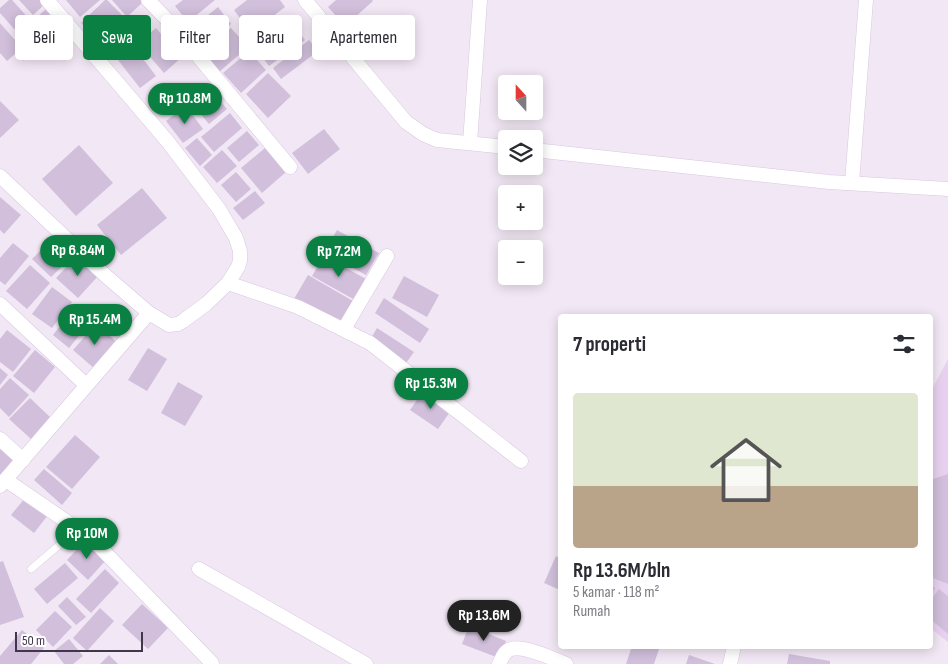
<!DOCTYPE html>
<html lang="id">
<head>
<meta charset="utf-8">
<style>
	:root { --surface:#fff; --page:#f2f2f3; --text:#2b2b33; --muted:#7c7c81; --accent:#0b8043 }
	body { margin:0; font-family:"Sofia Sans Condensed",sans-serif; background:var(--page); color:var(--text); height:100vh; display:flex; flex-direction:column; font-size:19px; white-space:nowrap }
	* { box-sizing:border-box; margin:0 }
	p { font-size:16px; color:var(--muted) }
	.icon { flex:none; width:28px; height:28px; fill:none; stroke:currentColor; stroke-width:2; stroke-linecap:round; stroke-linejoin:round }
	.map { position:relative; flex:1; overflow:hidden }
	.details { position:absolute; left:558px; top:314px; width:375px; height:335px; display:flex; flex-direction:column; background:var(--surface); border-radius:5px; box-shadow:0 2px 12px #0003 }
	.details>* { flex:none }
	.banner { position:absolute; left:15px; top:15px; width:468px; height:45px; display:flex; gap:10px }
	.needle { width:32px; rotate:339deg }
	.controls { position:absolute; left:498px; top:75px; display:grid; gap:10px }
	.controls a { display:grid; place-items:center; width:45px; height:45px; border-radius:5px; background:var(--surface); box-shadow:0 2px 12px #0003; font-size:25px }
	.scale { position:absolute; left:15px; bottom:12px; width:128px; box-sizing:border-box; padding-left:5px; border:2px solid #42364a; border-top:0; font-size:14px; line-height:18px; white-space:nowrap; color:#42364a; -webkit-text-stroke:4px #fff; paint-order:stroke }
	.price { position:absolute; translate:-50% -42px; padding:0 11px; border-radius:18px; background:var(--accent); color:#fff; font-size:16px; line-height:32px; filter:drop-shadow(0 1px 2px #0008) }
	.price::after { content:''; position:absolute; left:50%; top:30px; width:15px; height:11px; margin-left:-8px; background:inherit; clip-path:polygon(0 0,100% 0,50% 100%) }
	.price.current { background:#222; color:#fff }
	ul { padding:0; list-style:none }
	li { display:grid; align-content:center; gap:10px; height:265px; padding:0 15px }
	li span { display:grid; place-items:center; height:155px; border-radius:5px; color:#555 }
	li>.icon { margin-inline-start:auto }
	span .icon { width:90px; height:90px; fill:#fffc; stroke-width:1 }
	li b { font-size:21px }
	h2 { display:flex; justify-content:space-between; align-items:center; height:60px; padding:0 15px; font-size:21px }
	.chip { padding:0 18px; border-radius:5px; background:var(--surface); box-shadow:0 2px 12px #0003; font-size:18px; line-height:45px }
	.chip.current { background:var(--accent); color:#fff }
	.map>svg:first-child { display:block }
	.education { fill:#e8d1f0 }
	.building { fill:#d1bfdb }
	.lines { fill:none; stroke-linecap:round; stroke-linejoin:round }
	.service-casing { stroke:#d8c7e0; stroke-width:8 }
	.minor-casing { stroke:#d8c7e0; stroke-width:15 }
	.service { stroke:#fff; stroke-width:7 }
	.minor { stroke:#fff; stroke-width:14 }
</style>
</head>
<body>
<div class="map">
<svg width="948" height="664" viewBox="0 0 948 664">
	<rect width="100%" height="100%" fill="#f2e8f5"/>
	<path class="education" d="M948,359V642L930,628V393Z"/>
	<g class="building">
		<path d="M9,0H12L52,44L38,56L0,13V8Z"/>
		<path d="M19,0H43L46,3L33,15Z"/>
		<path d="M66,0H100L80,17Z"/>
		<path d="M105,0H107L123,16L98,40L81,23Z"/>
		<path d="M112,0H141L143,2L127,17Z"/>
		<path d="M183,0H215L188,22L175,6Z"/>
		<path d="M247,0H280L285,7L251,33L234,10Z"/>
		<path d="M336,0H372L373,1L345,26L328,7Z"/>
		<path d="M218,7L231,24L204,44L192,28Z"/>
		<path d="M47,8L68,30L56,41L35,19Z"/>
		<path d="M287,16L305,40L269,66L251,42Z"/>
		<path d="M0,23L22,48L7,61L0,53Z"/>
		<path d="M156,28L181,58L164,73L138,43Z"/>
		<path d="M231,28L248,47L219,72L202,52Z"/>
		<path d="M309,40L318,51L281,79L273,68Z"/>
		<path d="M134,47L156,76L140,88L118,60Z"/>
		<path d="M249,51L266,70L241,93L223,73Z"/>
		<path d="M268,73L291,96L268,118L246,94Z"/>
		<path d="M206,85L227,109L209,124L188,99Z"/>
		<path d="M0,101L19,120L0,138Z"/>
		<path d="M186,106L203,129L183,143L166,121Z"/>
		<path d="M230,113L242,128L214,152L201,137Z"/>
		<path d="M324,129L340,149L308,174L292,153Z"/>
		<path d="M247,131L259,145L239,162L227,148Z"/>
		<path d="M197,138L212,155L200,166L185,148Z"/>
		<path d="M79,145L113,183L76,216L42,179Z"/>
		<path d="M265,148L286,172L262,193L241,168Z"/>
		<path d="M222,150L237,166L217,183L203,167Z"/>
		<path d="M236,172L251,189L236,202L221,185Z"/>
		<path d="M142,188L167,218L121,255L97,225Z"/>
		<path d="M255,191L265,203L243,220L233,208Z"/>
		<path d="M0,197L21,215L4,234L0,230Z"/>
		<path d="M337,230L379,253L366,275L324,252Z"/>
		<path d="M55,236L74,255L51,277L32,259Z"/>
		<path d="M13,243L29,256L5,285L0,281V258Z"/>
		<path d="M78,255L99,275L78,298L56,278Z"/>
		<path d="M324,256L366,279L355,300L312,276Z"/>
		<path d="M30,265L50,283L27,309L6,291Z"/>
		<path d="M308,275L353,301L338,325L294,299Z"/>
		<path d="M404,276L439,295L427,317L392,298Z"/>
		<path d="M52,287L72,302L52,328L32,314Z"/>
		<path d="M384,298L429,329L420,343L375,313Z"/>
		<path d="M76,306L92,320L69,348L53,335Z"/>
		<path d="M96,324L118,343L95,369L73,350Z"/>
		<path d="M377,328L414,352L406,363L370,340Z"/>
		<path d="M7,330L31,349L13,372L0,362V339Z"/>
		<path d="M148,348L167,359L147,391L128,380Z"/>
		<path d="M35,350L55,367L34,393L13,376Z"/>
		<path d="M0,368L8,375L0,385Z"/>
		<path d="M10,378L29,395L9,417L0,408V389Z"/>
		<path d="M178,382L203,396L185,426L161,413Z"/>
		<path d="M424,390L452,409L438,429L410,410Z"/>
		<path d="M30,398L51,418L31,439L9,419Z"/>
		<path d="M75,435L100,457L72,489L46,467Z"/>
		<path d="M0,445L17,462L0,479Z"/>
		<path d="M44,469L72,493L62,505L34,480Z"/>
		<path d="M948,474V584L930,577V480Z"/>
		<path d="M25,498L48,515L34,533L11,515Z"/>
		<path d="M86,540L106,560L88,580L67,560Z"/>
		<path d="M556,556L560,558V590L544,583Z"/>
		<path d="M3,561L24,617L0,625V562Z"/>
		<path d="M65,563L78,578L47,604L34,589Z"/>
		<path d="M105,569L119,583L91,613L76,599Z"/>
		<path d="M930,585L935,588L930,595Z"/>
		<path d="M939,589L948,596V634L930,619V601Z"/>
		<path d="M67,597L86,617L76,625L58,606Z"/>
		<path d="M142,604L168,628L148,649L122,625Z"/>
		<path d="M100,608L114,621L87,651L73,638Z"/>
		<path d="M55,611L72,627L53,647L36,630Z"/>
		<path d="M469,626L506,641L499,658L462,644Z"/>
		<path d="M22,630L44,648L31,664H0V656Z"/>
		<path d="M69,639L83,656L73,664H64L54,651Z"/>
		<path d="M632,646H660L654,664H626Z"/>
		<path d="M789,654L830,661V664H787Z"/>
		<path d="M109,655L118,664H100Z"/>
		<path d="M689,655L715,664H686Z"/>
	</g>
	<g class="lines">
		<g class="service-casing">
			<path id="service" d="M31,569L78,529"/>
		</g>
		<g class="minor-casing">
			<g id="minor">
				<path d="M148,0L173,26L290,167"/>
				<path d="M305,0L406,122L423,134L437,140L506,147"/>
				<path d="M470,143L480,0"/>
				<path d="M534,150L829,182L948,189"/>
				<path d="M0,176L106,276L149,313L169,325L178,324L183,321L206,304L228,283L238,267L240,261V251L236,238L219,209L168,142L47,0"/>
				<path d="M852,183L866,0"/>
				<path d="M228,283L298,307L370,343L521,461"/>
				<path d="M0,304L86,385"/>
				<path d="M344,329L387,256"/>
				<path d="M0,439L23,460"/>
				<path d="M6,480L92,539L212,663"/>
				<path d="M0,486L149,313"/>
				<path d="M199,569L366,664"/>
				<path d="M499,664C502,658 504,651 511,649C523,645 554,659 566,664"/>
				<path d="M730,664L734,646"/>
			</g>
		</g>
		<use href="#service" class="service"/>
		<use href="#minor" class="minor"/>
	</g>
</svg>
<div class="controls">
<a><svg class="needle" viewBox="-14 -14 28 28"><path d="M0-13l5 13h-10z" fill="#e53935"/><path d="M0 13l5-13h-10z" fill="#7c7c81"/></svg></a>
<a><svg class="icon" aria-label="layers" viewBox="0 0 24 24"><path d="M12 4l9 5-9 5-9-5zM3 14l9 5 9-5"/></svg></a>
<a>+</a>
<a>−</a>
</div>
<div class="scale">50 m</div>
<b class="price" style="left:185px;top:125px">Rp 10.8M</b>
<b class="price" style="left:78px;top:277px">Rp 6.84M</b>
<b class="price" style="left:339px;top:278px">Rp 7.2M</b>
<b class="price" style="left:95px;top:346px">Rp 15.4M</b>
<b class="price" style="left:431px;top:410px">Rp 15.3M</b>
<b class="price" style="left:87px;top:560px">Rp 10M</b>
<b class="price current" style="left:484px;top:642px">Rp 13.6M</b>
<div class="banner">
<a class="chip">Beli</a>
<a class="chip current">Sewa</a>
<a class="chip">Filter</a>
<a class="chip">Baru</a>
<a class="chip">Apartemen</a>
</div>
<section class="details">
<h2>7 properti<svg class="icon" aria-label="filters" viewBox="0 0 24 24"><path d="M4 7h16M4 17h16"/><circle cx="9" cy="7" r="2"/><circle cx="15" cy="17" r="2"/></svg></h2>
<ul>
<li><span style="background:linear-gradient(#dfe7d0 60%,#b9a48a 0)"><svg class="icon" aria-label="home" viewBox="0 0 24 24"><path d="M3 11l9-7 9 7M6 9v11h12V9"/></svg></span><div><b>Rp 13.6M/bln</b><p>5 kamar · 118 m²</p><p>Rumah</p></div></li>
</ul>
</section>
</div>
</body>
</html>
